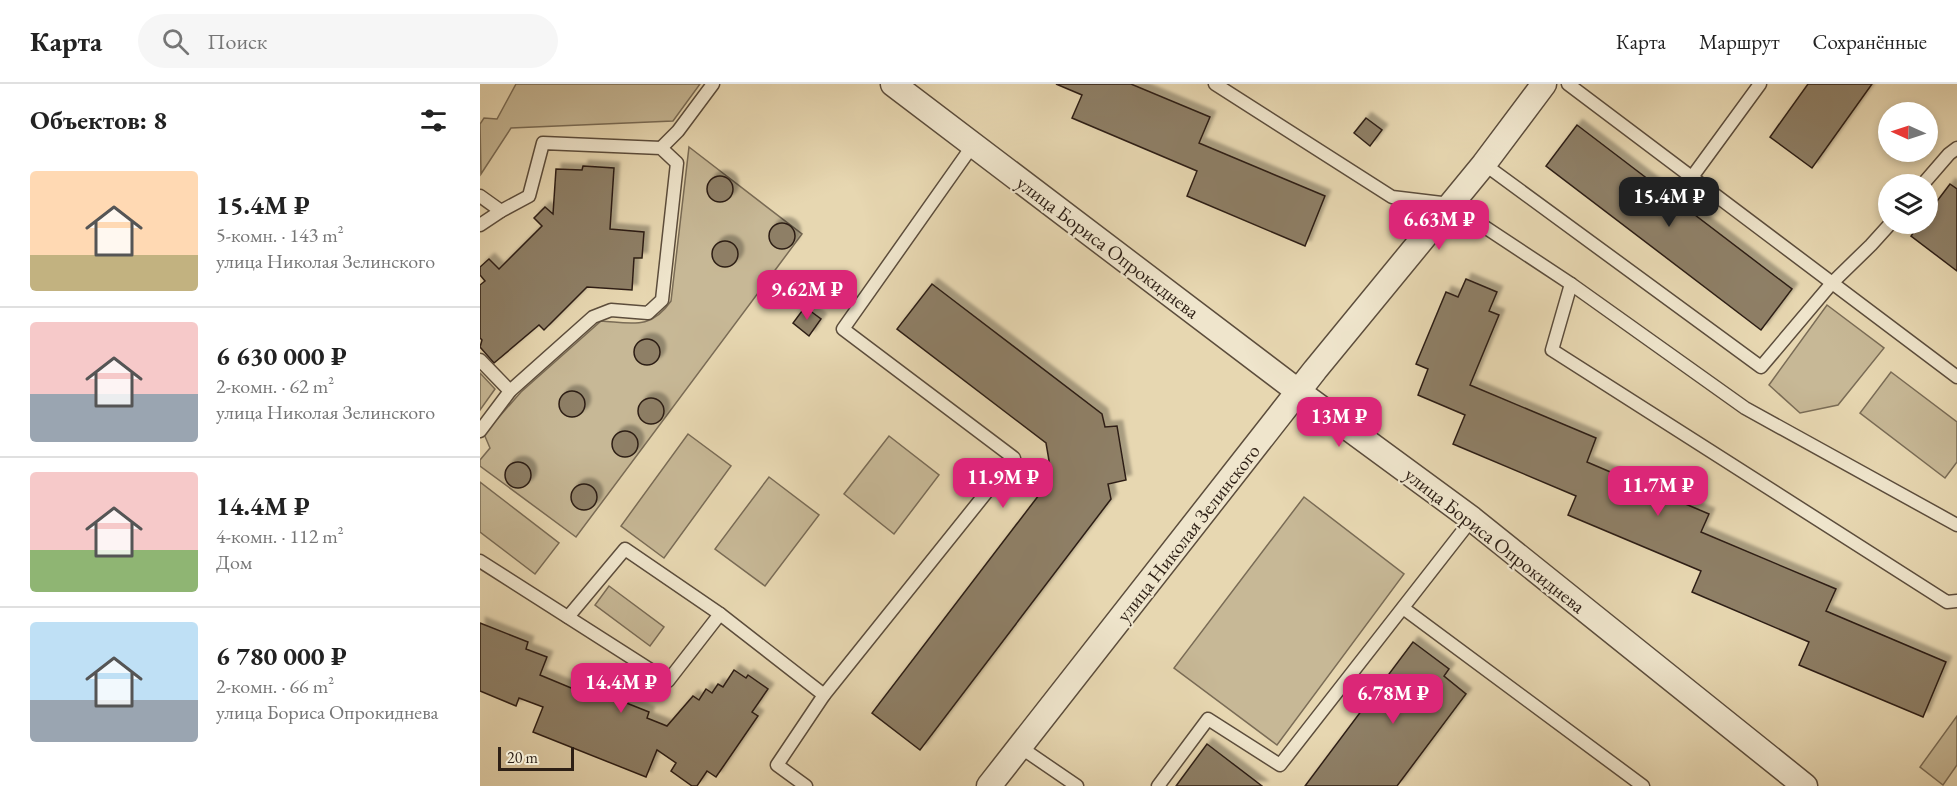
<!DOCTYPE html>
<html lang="ru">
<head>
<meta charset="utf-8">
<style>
	:root { --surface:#fff; --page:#f6f6f6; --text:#222; --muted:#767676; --line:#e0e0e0; --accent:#db2777 }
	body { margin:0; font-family:"EB Garamond",serif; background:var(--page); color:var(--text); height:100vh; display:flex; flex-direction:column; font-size:22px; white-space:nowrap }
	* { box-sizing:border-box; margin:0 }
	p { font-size:20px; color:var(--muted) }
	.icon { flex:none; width:33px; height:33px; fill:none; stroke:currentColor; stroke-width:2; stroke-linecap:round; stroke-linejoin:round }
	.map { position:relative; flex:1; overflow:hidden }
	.panel { display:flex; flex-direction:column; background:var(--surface); width:480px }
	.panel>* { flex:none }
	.needle { width:39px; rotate:273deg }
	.controls { position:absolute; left:1398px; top:18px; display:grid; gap:12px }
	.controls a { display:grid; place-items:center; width:60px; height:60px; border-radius:50%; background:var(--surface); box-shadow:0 3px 9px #0003; font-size:30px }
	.scale { position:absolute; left:18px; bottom:15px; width:76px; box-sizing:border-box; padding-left:6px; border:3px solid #2d1f15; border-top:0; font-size:16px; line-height:21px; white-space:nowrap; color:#2d1f15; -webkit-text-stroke:4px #efe5cc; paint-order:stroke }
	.price { position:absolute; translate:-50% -51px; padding:0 14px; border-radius:12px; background:var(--accent); color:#fff; font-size:20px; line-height:39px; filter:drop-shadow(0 2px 3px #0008) }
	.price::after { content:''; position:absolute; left:50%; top:36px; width:18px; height:14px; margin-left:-9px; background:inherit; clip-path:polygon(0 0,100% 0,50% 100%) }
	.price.current { background:#222; color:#fff }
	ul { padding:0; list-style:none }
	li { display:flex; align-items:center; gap:18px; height:150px; padding:0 30px }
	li+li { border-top:2px solid var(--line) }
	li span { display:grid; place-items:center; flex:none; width:168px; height:120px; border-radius:6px; color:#555 }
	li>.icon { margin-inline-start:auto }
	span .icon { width:72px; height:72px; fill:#fffc; stroke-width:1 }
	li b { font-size:26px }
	h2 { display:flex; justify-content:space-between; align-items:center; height:72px; padding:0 30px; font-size:26px }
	header { display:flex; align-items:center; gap:36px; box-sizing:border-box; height:84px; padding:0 30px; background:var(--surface); border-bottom:2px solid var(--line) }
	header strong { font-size:28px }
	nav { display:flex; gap:33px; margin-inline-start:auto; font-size:21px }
	.search { width:420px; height:54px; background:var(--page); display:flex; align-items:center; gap:15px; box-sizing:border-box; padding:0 21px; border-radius:33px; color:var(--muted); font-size:22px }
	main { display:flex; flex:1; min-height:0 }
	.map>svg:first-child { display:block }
	.green { fill:#c7b896; stroke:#7a6c56; stroke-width:1.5 }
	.building { fill:#8e7f66; stroke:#2d1f15; stroke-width:1.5; filter:url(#shadow) }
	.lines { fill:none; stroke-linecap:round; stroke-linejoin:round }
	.lane-casing { stroke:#5c4d3c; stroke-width:15 }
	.street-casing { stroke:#5c4d3c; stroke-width:27 }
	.lane { stroke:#efe5cc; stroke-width:12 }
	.street { stroke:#efe5cc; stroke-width:24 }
	.labels { text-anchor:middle; stroke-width:4.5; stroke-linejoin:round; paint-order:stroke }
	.street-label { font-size:20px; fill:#2d1f15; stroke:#efe5cc }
</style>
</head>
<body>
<header>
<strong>Карта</strong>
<div class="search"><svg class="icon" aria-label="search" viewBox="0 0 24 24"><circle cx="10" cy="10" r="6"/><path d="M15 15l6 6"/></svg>Поиск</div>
<nav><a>Карта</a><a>Маршрут</a><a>Сохранённые</a></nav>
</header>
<main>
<section class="panel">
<h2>Объектов: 8<svg class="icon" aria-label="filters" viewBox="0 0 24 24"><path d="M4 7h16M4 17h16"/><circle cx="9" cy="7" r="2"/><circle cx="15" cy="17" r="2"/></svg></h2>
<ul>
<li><span style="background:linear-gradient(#ffd9b3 70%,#c2b280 0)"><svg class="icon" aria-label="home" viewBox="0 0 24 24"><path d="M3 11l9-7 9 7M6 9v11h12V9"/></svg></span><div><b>15.4M ₽</b><p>5-комн. · 143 m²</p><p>улица Николая Зелинского</p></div></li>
<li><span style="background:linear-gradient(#f6c9c9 60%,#9aa5b1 0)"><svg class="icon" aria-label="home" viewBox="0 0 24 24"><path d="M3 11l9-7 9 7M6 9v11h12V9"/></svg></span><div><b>6 630 000 ₽</b><p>2-комн. · 62 m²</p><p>улица Николая Зелинского</p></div></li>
<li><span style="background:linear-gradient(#f6c9c9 65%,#8fb573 0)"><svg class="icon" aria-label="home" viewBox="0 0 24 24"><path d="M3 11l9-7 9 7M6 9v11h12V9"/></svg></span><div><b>14.4M ₽</b><p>4-комн. · 112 m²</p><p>Дом</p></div></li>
<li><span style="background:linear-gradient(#bfe0f5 65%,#9aa5b1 0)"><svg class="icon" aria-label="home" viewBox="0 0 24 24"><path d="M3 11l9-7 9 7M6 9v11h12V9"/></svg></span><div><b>6 780 000 ₽</b><p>2-комн. · 66 m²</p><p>улица Бориса Опрокиднева</p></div></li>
</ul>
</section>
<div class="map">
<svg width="1477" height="702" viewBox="0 0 1477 702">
	<defs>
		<filter id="shadow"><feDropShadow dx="5.5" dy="-5.5" stdDeviation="1.5" flood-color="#0004"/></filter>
	</defs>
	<rect width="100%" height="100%" fill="#e7d7b1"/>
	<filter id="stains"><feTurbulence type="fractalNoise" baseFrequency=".00333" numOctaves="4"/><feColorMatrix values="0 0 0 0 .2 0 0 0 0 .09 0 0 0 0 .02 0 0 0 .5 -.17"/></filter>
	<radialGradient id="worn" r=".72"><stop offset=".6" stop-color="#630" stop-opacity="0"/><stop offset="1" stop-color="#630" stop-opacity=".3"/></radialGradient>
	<g class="green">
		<path d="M36,0H220L193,37L31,44L1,90L0,40L4,34L17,35Z"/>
		<path d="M209,63L322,150L96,453L0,382V376L10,364L4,350L41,308L121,237C152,239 171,246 191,217Z"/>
		<path d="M1347,221L1404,264L1358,321L1320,329L1289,301Z"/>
		<path d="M1411,288L1477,338V378L1465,394L1380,329Z"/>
		<path d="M0,289L15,305L0,326Z"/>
		<path d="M208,350L251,382L184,474L141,442Z"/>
		<path d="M409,352L459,391L414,450L364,410Z"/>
		<path d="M289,393L339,431L285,502L235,465Z"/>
		<path d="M0,398L79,459L55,490L0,448Z"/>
		<path d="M824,413L924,490L797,661L694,584Z"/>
		<path d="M129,502L184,543L170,562L115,521Z"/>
		<path d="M1477,632V681L1463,701L1440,683Z"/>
	</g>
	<g class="building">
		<path d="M576,0H651L730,33L719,59L845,112L825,162L707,112L717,87L592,34L602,11Z"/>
		<path d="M1328,0H1392L1332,84L1290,53Z"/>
		<path d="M886,34L902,46L890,62L874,49Z"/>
		<path d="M1097,41L1312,205L1281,246L1066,82Z"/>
		<path d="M103,82L134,84L130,145L164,148L162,174H154L152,206L107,203L64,246L59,241L14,279L0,263L2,256L0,254V201L5,197L0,191V183L9,175L19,185L62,142L54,134L65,123L73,130L76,85L102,86Z"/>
		<circle cx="240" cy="105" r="13"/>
		<path d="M1470,100L1477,105V187L1431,152L1440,140H1448V129Z"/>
		<circle cx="302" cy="152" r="13"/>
		<circle cx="245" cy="170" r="13"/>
		<path d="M986,195L1017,208L1009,227L1019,231L990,301L1116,354L1107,378L1229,430L1221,448L1356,505L1346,527L1466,578L1443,633L1319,581L1329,558L1212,508L1221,487L1088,431L1096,412L973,360L985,331L938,311L948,285L936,280L966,208L978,213Z"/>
		<path d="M452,200L622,330L625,343L637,342L646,396L628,400L631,415L440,666L392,629L572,394L566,359L417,245Z"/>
		<path d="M325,223L341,235L329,252L313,239Z"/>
		<circle cx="167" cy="268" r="13"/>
		<circle cx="92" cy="320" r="13"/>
		<circle cx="171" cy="327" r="13"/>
		<circle cx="145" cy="360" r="13"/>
		<circle cx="38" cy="391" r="13"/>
		<circle cx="104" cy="413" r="13"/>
		<path d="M0,539L48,558L46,565L67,573L60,591L96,606L99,600L169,628L167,634L187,642L213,612L219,616L226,605L232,609L238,600L243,603L254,586L266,594L268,591L288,605L272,628L278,632L236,693L227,687L217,702H212L191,687L196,679L177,666L166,693L53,648L63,623L39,614L36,622L0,607Z"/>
		<path d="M933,558L969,585L964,592L986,610L917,702H825Z"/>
		<path d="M727,660L782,702H696Z"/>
	</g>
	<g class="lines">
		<g class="lane-casing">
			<g id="lane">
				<path d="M735,0L912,113L970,120L1091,200L1265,324L1477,441"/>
				<path d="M1088,0L1477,293"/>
				<path d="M181,64L198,47L233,0"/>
				<path d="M1004,80L1281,283L1352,199L1391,161L1410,140"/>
				<path d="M1212,93L1280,0"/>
				<path d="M1443,100L1469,70L1477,64"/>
				<path d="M0,112L21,127"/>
				<path d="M0,141L21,127L49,112L63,59L181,64L197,79L182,216L168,229L131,226L113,233L30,307L0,347"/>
				<path d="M1091,200L1072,266L1467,518L1477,517"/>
				<path d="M0,276L30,307"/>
				<path d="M0,477L188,597L240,530L344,611L297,681L326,702"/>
				<path d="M923,524L1163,702"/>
				<path d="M88,533L145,465L240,530"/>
				<path d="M344,611L534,374L363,245L493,61"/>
				<path d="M540,663L597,702"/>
				<path d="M678,702L728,635L800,681L992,435"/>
			</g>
		</g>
		<g class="street-casing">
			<g id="street">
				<path d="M413,0L819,308L992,435L1325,702"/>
				<path d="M509,702L835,286L1004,80L1064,0"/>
			</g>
		</g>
		<use href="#lane" class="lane"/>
		<use href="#street" class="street"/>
	</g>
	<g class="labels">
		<g class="street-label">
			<text transform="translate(628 163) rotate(37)" y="7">улица Бориса Опрокиднева</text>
			<text transform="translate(708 449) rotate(-52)" y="7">улица Николая Зелинского</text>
			<text transform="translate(1015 456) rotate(38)" y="7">улица Бориса Опрокиднева</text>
		</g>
	</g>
	<rect width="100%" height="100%" filter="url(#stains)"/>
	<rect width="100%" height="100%" fill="url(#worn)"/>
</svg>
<div class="controls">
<a><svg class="needle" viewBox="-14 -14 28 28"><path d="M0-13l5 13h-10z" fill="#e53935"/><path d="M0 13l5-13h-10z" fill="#767676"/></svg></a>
<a><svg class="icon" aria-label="layers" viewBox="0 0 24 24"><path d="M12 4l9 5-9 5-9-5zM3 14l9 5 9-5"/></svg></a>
</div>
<div class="scale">20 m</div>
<b class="price current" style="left:1189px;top:144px">15.4M ₽</b>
<b class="price" style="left:959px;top:167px">6.63M ₽</b>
<b class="price" style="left:327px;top:237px">9.62M ₽</b>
<b class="price" style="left:859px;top:364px">13M ₽</b>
<b class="price" style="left:523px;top:425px">11.9M ₽</b>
<b class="price" style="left:1178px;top:433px">11.7M ₽</b>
<b class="price" style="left:141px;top:630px">14.4M ₽</b>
<b class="price" style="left:913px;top:641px">6.78M ₽</b>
</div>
</main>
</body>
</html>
